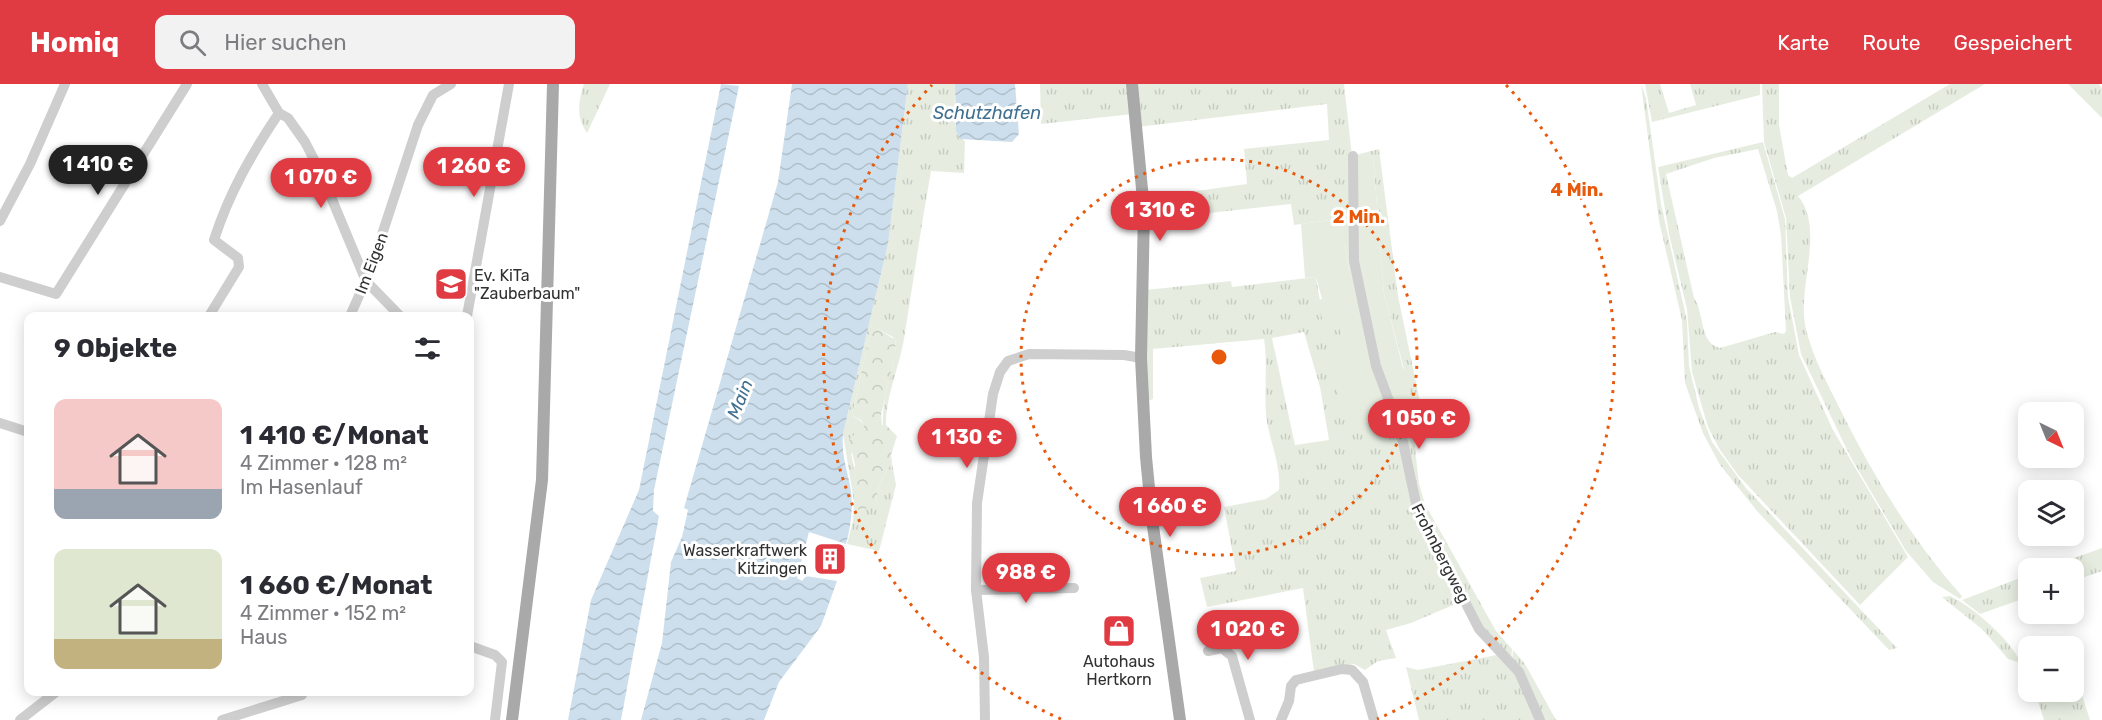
<!DOCTYPE html>
<html lang="de">
<head>
<meta charset="utf-8">
<style>
	:root { --surface:#fff; --page:#f2f2f3; --text:#2b2b33; --muted:#7c7c81; --accent:#e03a42 }
	body { margin:0; font-family:Rubik,sans-serif; background:var(--page); color:var(--text); height:100vh; display:flex; flex-direction:column; font-size:22px; white-space:nowrap }
	* { box-sizing:border-box; margin:0 }
	p { font-size:20px; color:var(--muted) }
	.icon { flex:none; width:33px; height:33px; fill:none; stroke:currentColor; stroke-width:2; stroke-linecap:round; stroke-linejoin:round }
	.map { position:relative; flex:1; overflow:hidden }
	.details { position:absolute; left:24px; top:228px; width:450px; height:384px; display:flex; flex-direction:column; background:var(--surface); border-radius:12px; box-shadow:0 3px 15px #0003 }
	.details>* { flex:none }
	.needle { width:39px; rotate:137deg }
	.controls { position:absolute; left:2018px; top:318px; display:grid; gap:12px }
	.controls a { display:grid; place-items:center; width:66px; height:66px; border-radius:12px; background:var(--surface); box-shadow:0 3px 15px #0003; font-size:30px }
	.price { position:absolute; translate:-50% -51px; padding:0 14px; border-radius:21px; background:var(--accent); color:#fff; font-size:20px; line-height:39px; filter:drop-shadow(0 2px 3px #0008) }
	.price::after { content:''; position:absolute; left:50%; top:36px; width:18px; height:14px; margin-left:-9px; background:inherit; clip-path:polygon(0 0,100% 0,50% 100%) }
	.price.active { background:#222; color:#fff }
	ul { padding:0; list-style:none }
	li { display:flex; align-items:center; gap:18px; height:150px; padding:0 30px }
	li span { display:grid; place-items:center; flex:none; width:168px; height:120px; border-radius:12px; color:#555 }
	li>.icon { margin-inline-start:auto }
	span .icon { width:72px; height:72px; fill:#fffc; stroke-width:1 }
	li b { font-size:26px }
	h2 { display:flex; justify-content:space-between; align-items:center; height:72px; padding:0 30px; font-size:26px }
	header { display:flex; align-items:center; gap:36px; box-sizing:border-box; height:84px; padding:0 30px; background:var(--accent); color:#fff }
	header strong { font-size:28px }
	nav { display:flex; gap:33px; margin-inline-start:auto; font-size:21px }
	.search { width:420px; height:54px; background:var(--page); display:flex; align-items:center; gap:15px; box-sizing:border-box; padding:0 21px; border-radius:12px; color:var(--muted); font-size:22px }
	.map>svg:first-child { display:block }
	.grass { fill:url(#grass-tufts); fill-rule:evenodd }
	.forest { fill:url(#forest-crowns) }
	.garden { fill:#e6ede0 }
	.water { fill:url(#water-waves) }
	.lines { fill:none; stroke-linecap:round; stroke-linejoin:round }
	.minor { stroke:#cecece; stroke-width:10 }
	.major { stroke:#a9a9a9; stroke-width:12 }
	.ring { fill:none; stroke:#e8590c; stroke-width:3; stroke-dasharray:3 6 }
	.labels { text-anchor:middle; stroke-width:6; stroke-linejoin:round; paint-order:stroke }
	.street-label { font-size:16px; fill:#313131; stroke:#fff }
	.poi-label { font-size:16px; fill:#313131; stroke:#fff; text-anchor:start }
	.water-label { font-size:18px; font-style:italic; fill:#407091; stroke:#fff }
	.centre { fill:#e8590c; stroke:#fff; stroke-width:3 }
	.ring-label { font-size:18px; text-anchor:middle; font-weight:bold; fill:#e8590c; stroke:#fff; stroke-width:6; stroke-linejoin:round; paint-order:stroke }
</style>
</head>
<body>
<header>
<strong>Homiq</strong>
<div class="search"><svg class="icon" aria-label="search" viewBox="0 0 24 24"><circle cx="10" cy="10" r="6"/><path d="M15 15l6 6"/></svg>Hier suchen</div>
<nav><a>Karte</a><a>Route</a><a>Gespeichert</a></nav>
</header>
<div class="map">
<svg width="2102" height="636" viewBox="0 0 2102 636">
	<defs>
		<pattern id="grass-tufts" width="24" height="20" patternUnits="userSpaceOnUse" patternTransform="scale(1.5)"><rect width="24" height="20" fill="#e6ede0"/><path d="M3 7l-1-3M5 7V3M7 7l1-3M15 17l-1-3M17 17v-4M19 17l1-3" fill="none" stroke="#c6ccc1"/></pattern>
		<pattern id="forest-crowns" width="20" height="18" patternUnits="userSpaceOnUse" patternTransform="scale(1.5)"><rect width="20" height="18" fill="#e6ede0"/><path d="M2 6a3 3 0 1 1 6 0M12 15a3 3 0 1 1 6 0" fill="none" stroke="#c6ccc1"/></pattern>
		<pattern id="water-waves" width="16" height="10" patternUnits="userSpaceOnUse" patternTransform="scale(1.5)"><rect width="16" height="10" fill="#cddfec"/><path d="M0 5q4-4 8 0t8 0" fill="none" stroke="#b0c0cb"/></pattern>
	</defs>
	<rect width="100%" height="100%" fill="#fff"/>
	<g class="grass">
		<path d="M584,0H610L587,49C576,33 578,18 584,0Z"/>
		<path d="M908,0H955C956,15 950,50 965,57L964,89L931,87C921,143 913,199 904,255C899,284 886,311 886,341H883C881,311 896,283 896,255L872,241L852,331L862,338L864,343L851,370C855,382 855,409 855,423L876,420C877,404 882,392 892,379L896,401L879,467L847,460L853,437L854,418L843,350L888,160Z"/>
		<path d="M1040,0H1130L1133,30L1041,40Z"/>
		<path d="M1133,0H1344L1352,72L1379,65L1398,212L1420,318L1414,355L1419,400L1425,420L1496,547L1512,565L1511,576L1488,554L1465,516L1411,539L1386,546L1396,574L1378,577L1365,586L1354,580L1314,588L1303,504L1207,523L1200,494L1236,487L1224,423L1266,415L1279,406C1281,379 1269,357 1266,331C1264,305 1268,281 1264,255L1153,265V315L1145,318L1146,206L1231,197L1232,203L1316,193L1325,247L1340,245L1342,251L1404,285L1384,210L1373,72L1356,186L1349,187L1345,160V134L1294,141L1291,120L1147,136L1145,114L1247,100L1244,65L1329,56L1327,20L1138,43ZM1304,248L1320,303L1329,356L1295,361L1272,254Z"/>
		<path d="M1641,0L1646,14L1661,120L1687,237L1689,282L1699,324L1712,358L1746,404L1897,564L1889,566L1758,428L1720,381L1703,349L1685,299L1682,236L1659,137Z"/>
		<path d="M1645,0H1660L1669,29L1696,21L1690,0H1760V11L1652,38Z"/>
		<path d="M1762,0H1779V41L1788,91L1792,94L1950,0H1985L1798,112C1826,146 1796,204 1806,245C1813,275 1829,302 1842,329C1875,395 1913,457 1962,512L1960,515L1933,498L1906,467L1850,372L1801,270L1790,213L1786,134L1764,58Z"/>
		<path d="M2068,0H2099L2102,5V34Z"/>
		<path d="M1763,58L1785,135L1788,213L1799,271L1833,346L1908,473L1860,521L1738,391L1720,366L1708,343L1692,288L1687,225L1669,150L1658,83ZM1758,65L1777,127L1781,151L1786,247L1784,250L1775,248L1720,264C1699,259 1705,230 1694,214L1666,90L1714,74Z"/>
		<path d="M2102,464V487L2073,497V484H2046Z"/>
		<path d="M2028,491V513L1980,530L1962,516Z"/>
		<path d="M1950,512C1972,522 2011,556 2021,579L2008,575L1983,546L1942,513Z"/>
		<path d="M1513,566L1525,580L1556,636H1419L1406,583L1418,586L1502,570L1512,577Z"/>
		<path d="M2073,584L2090,636H2044L2035,608H2073Z"/>
	</g>
	<path class="forest" d="M872,240L892,254H896L895,271L881,331L882,341H886L897,352L891,371L892,379C882,392 877,404 876,420L861,427L855,423L852,393L855,381L849,355L864,343L862,337L852,331Z"/>
	<path class="garden" d="M1370,70L1373,72L1384,210L1412,319L1393,325L1390,319L1343,329L1327,264L1342,251L1340,245L1325,248L1318,216L1322,215L1316,193L1305,194L1301,140L1345,134V160L1349,187L1356,186L1358,79Z"/>
	<g class="water">
		<path d="M721,0L739,2L654,406L653,427L659,432L621,636H568L591,516L639,406Z"/>
		<path d="M792,0H908L888,160L843,350C841,372 848,388 851,407C853,425 851,442 846,460L809,448L797,494L802,497L806,492L837,497L821,542L779,598L764,636H641L662,559L671,478L682,453L688,426L684,424L778,98Z"/>
		<path d="M955,0H1015L1019,50L1012,58L960,55L956,47Z"/>
	</g>
	<g class="lines">
		<g class="minor">
			<path d="M262,0L279,29L288,34L305,58L321,89L366,197L400,232"/>
			<path d="M1353,72L1354,177L1376,282L1401,349L1417,424L1479,545L1519,588L1540,636"/>
			<path d="M0,137L30,80L65,0"/>
			<path d="M0,193L56,210L187,0"/>
			<path d="M209,232L239,183L238,174L214,156C229,109 252,69 279,29"/>
			<path d="M350,232L370,187L418,41L433,11L451,0"/>
			<path d="M467,232L509,0"/>
			<path d="M0,339L28,348"/>
			<path d="M976,506L1074,504"/>
			<path d="M470,562L495,571L502,578L495,636"/>
			<path d="M1208,567L1222,564L1232,572L1250,636"/>
			<path d="M20,636L56,608"/>
			<path d="M222,636L302,611"/>
			<path d="M985,636L984,573L976,506L977,419L993,310L1000,288L1008,277L1029,270L1124,271L1141,274"/>
			<path d="M1281,636L1289,617L1291,602L1296,596L1342,585L1352,586L1363,598L1374,636"/>
		</g>
		<g class="major">
			<path d="M1132,0L1144,126L1141,274L1146,373L1152,435L1180,636"/>
			<path d="M512,636L542,396L553,0"/>
		</g>
	</g>
	<g class="ring">
		<circle cx="1219" cy="273" r="198"/>
		<path d="M1061 635A395 395 0 0 1 932 1M1506 1A395 395 0 0 1 1377 635"/>
	</g>
	<defs>
		<g id="school-square" transform="scale(1.725)"><rect x="-9" y="-9" width="18" height="18" rx="4" fill="#e03a42" stroke="#fff"/><path d="M0-5L7-2L0 1L-7-2ZM-4 1L0 2.5L4 1V4Q0 6-4 4Z" fill="#fff"/></g>
		<g id="building-square" transform="scale(1.725)"><rect x="-9" y="-9" width="18" height="18" rx="4" fill="#e03a42" stroke="#fff"/><path d="M-4-6H4V6H1V3H-1V6H-4ZM-2.5-4.3h1.7v1.8h-1.7ZM.8-4.3h1.7v1.8H.8ZM-2.5-1h1.7V.8h-1.7ZM.8-1h1.7V.8H.8Z" fill="#fff"/></g>
		<g id="shop-square" transform="scale(1.725)"><rect x="-9" y="-9" width="18" height="18" rx="4" fill="#e03a42" stroke="#fff"/><path d="M-5-2.5h2.3a2.7 3.5 0 0 1 5.4 0H5L5.5 6h-11ZM-1.5-2.5h3a1.5 2.3 0 0 0-3 0Z" fill="#fff"/></g>
	</defs>
	<g fill-rule="evenodd">
		<use href="#school-square" x="451" y="200"/>
		<use href="#building-square" x="830" y="475"/>
		<use href="#shop-square" x="1119" y="547"/>
	</g>
	<g class="labels">
		<g class="street-label">
			<text transform="translate(371 179) rotate(-69)" y="6">Im Eigen</text>
			<text transform="translate(1441 469) rotate(63)" y="6">Frohnbergweg</text>
		</g>
		<g class="poi-label">
			<text x="474" y="197">Ev. KiTa<tspan x="474" dy="18">"Zauberbaum"</tspan></text>
			<text x="807" y="472" text-anchor="end">Wasserkraftwerk<tspan x="807" dy="18">Kitzingen</tspan></text>
			<text x="1119" y="583" text-anchor="middle">Autohaus<tspan x="1119" dy="18">Hertkorn</tspan></text>
		</g>
		<g class="water-label">
			<text x="987" y="35">Schutzhafen</text>
			<text transform="translate(740 315) rotate(-68)" y="6">Main</text>
		</g>
	</g>
	<circle cx="1219" cy="273" r="9" class="centre"/>
	<g class="ring-label">
		<text x="1577" y="112">4 Min.</text>
		<text x="1359" y="139">2 Min.</text>
	</g>
</svg>
<div class="controls">
<a><svg class="needle" viewBox="-14 -14 28 28"><path d="M0-13l5 13h-10z" fill="#e53935"/><path d="M0 13l5-13h-10z" fill="#7c7c81"/></svg></a>
<a><svg class="icon" aria-label="layers" viewBox="0 0 24 24"><path d="M12 4l9 5-9 5-9-5zM3 14l9 5 9-5"/></svg></a>
<a>+</a>
<a>−</a>
</div>
<b class="price active" style="left:98px;top:112px">1 410 €</b>
<b class="price" style="left:474px;top:114px">1 260 €</b>
<b class="price" style="left:321px;top:125px">1 070 €</b>
<b class="price" style="left:1160px;top:158px">1 310 €</b>
<b class="price" style="left:1419px;top:366px">1 050 €</b>
<b class="price" style="left:967px;top:385px">1 130 €</b>
<b class="price" style="left:1170px;top:454px">1 660 €</b>
<b class="price" style="left:1026px;top:520px">988 €</b>
<b class="price" style="left:1248px;top:577px">1 020 €</b>
<section class="details">
<h2>9 Objekte<svg class="icon" aria-label="filters" viewBox="0 0 24 24"><path d="M4 7h16M4 17h16"/><circle cx="9" cy="7" r="2"/><circle cx="15" cy="17" r="2"/></svg></h2>
<ul>
<li><span style="background:linear-gradient(#f6c9c9 75%,#9aa5b1 0)"><svg class="icon" aria-label="home" viewBox="0 0 24 24"><path d="M3 11l9-7 9 7M6 9v11h12V9"/></svg></span><div><b>1 410 €/Monat</b><p>4 Zimmer · 128 m²</p><p>Im Hasenlauf</p></div></li>
<li><span style="background:linear-gradient(#dfe7d0 75%,#c2b280 0)"><svg class="icon" aria-label="home" viewBox="0 0 24 24"><path d="M3 11l9-7 9 7M6 9v11h12V9"/></svg></span><div><b>1 660 €/Monat</b><p>4 Zimmer · 152 m²</p><p>Haus</p></div></li>
</ul>
</section>
</div>
</body>
</html>
